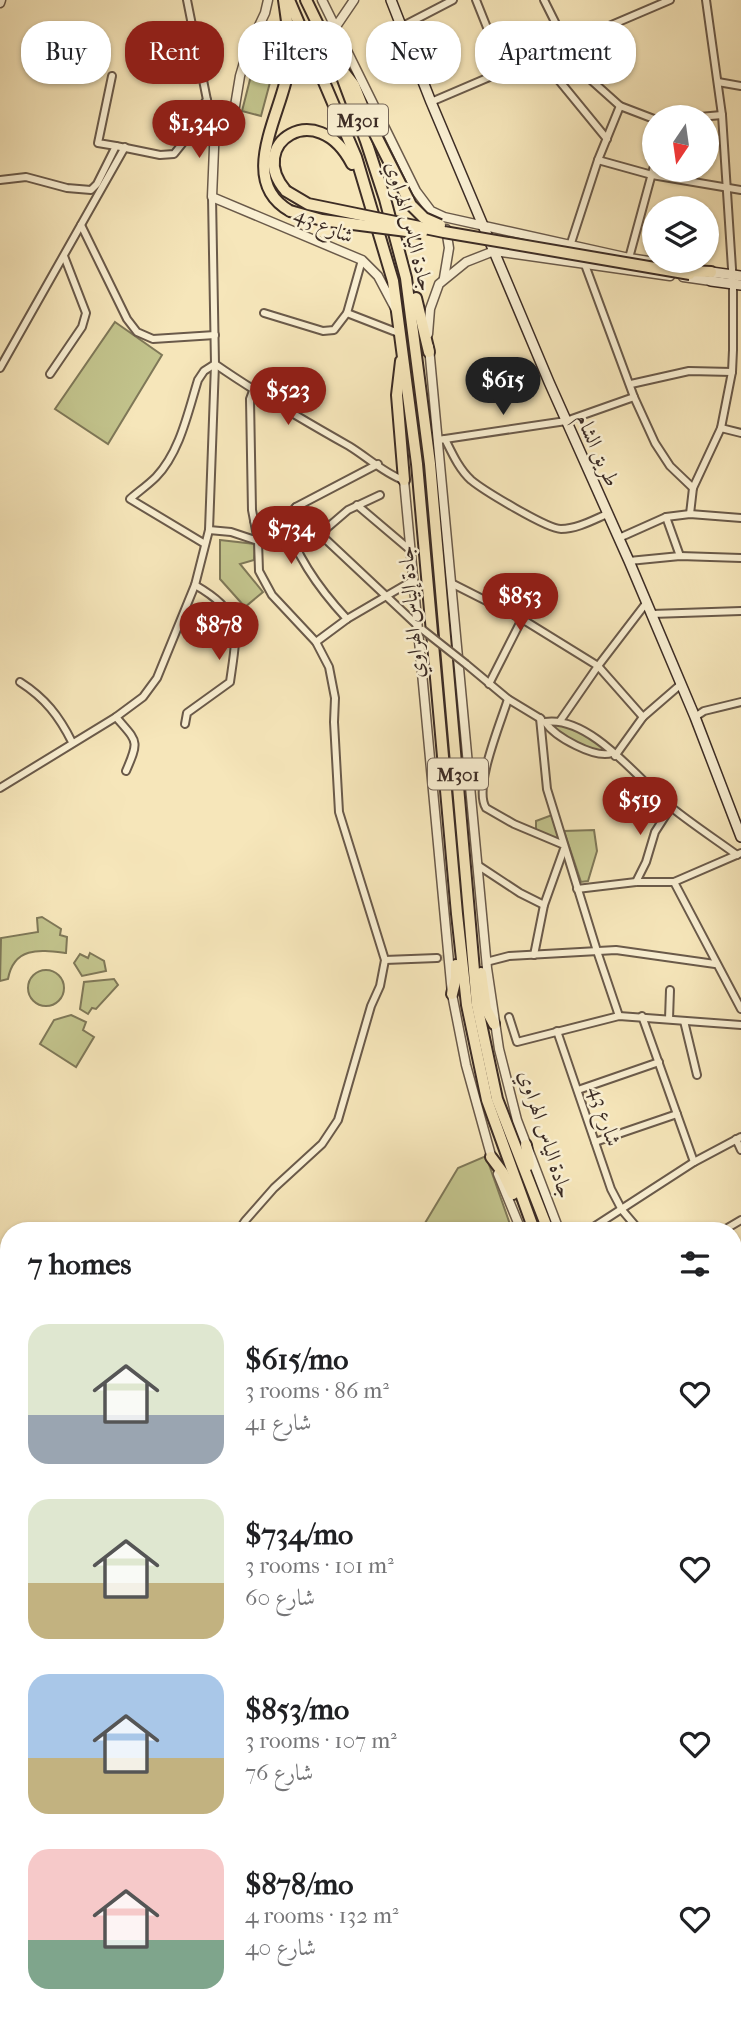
<!DOCTYPE html>
<html lang="en">
<head>
<meta charset="utf-8">
<style>
	:root { --surface:#fff; --page:#f2f2f2; --text:#202124; --muted:#757577; --accent:#8f2418 }
	body { margin:0; font-family:"IM FELL French Canon",Amiri,serif; background:var(--page); color:var(--text); height:100vh; display:flex; flex-direction:column; font-size:26px; white-space:nowrap }
	* { box-sizing:border-box; margin:0 }
	p { font-size:23px; color:var(--muted) }
	.icon { flex:none; width:38px; height:38px; fill:none; stroke:currentColor; stroke-width:2; stroke-linecap:round; stroke-linejoin:round }
	.map { position:relative; flex:1; overflow:hidden }
	.details { position:absolute; left:0px; top:1222px; width:742px; height:800px; display:flex; flex-direction:column; background:var(--surface); border-radius:28px 28px 0 0; box-shadow:0 2px 5px #0004 }
	.details>* { flex:none }
	.top-card { position:absolute; left:21px; top:21px; width:700px; height:63px; display:flex; gap:14px }
	.needle { width:46px; rotate:193deg }
	.tools { position:absolute; left:642px; top:105px; display:grid; gap:14px }
	.tools a { display:grid; place-items:center; width:77px; height:77px; border-radius:50%; background:var(--surface); box-shadow:0 2px 5px #0004; font-size:35px }
	.price { position:absolute; translate:-50% -60px; padding:0 16px; border-radius:24px; background:var(--accent); color:#fff; font-size:23px; line-height:46px; filter:drop-shadow(0 2px 4px #0008) }
	.price::after { content:''; position:absolute; left:50%; top:42px; width:21px; height:16px; margin-left:-10px; background:inherit; clip-path:polygon(0 0,100% 0,50% 100%) }
	.price.active { background:#222; color:#fff }
	ul { padding:0; list-style:none }
	li { display:flex; align-items:center; gap:21px; height:175px; padding:0 28px }
	li span { display:grid; place-items:center; flex:none; width:196px; height:140px; border-radius:21px; color:#555 }
	li>.icon { margin-inline-start:auto }
	span .icon { width:84px; height:84px; fill:#fffc; stroke-width:1 }
	li b { font-size:30px }
	h2 { display:flex; justify-content:space-between; align-items:center; height:84px; padding:0 28px; font-size:30px }
	.pill { padding:0 24px; border-radius:28px; background:var(--surface); box-shadow:0 2px 5px #0004; font-size:24px; line-height:63px }
	.pill.active { background:var(--accent); color:#fff }
	.map>svg:first-child { display:block }
	.green { fill:#c2c38c; stroke:#7f7858; stroke-width:2 }
	.lines { fill:none; stroke-linecap:round; stroke-linejoin:round }
	.minor-tunnel { stroke:#d1c19c; stroke-width:6; stroke-dasharray:6 3; stroke-linecap:butt }
	.minor-casing { stroke:#6a5a4a; stroke-width:10 }
	.tertiary-casing { stroke:#6a5a4a; stroke-width:11 }
	.secondary-casing { stroke:#3c2c25; stroke-width:12 }
	.trunk-casing { stroke:#3c2c25; stroke-width:14 }
	.motorway-casing { stroke:#3c2c25; stroke-width:14 }
	.minor { stroke:#f9efd2; stroke-width:6 }
	.tertiary { stroke:#f9efd2; stroke-width:8 }
	.secondary { stroke:#f9efd2; stroke-width:9 }
	.trunk { stroke:#f6e6ba; stroke-width:10 }
	.motorway { stroke:#f6e6ba; stroke-width:10 }
	.minor-bridge-casing { stroke:#6a5a4a; stroke-width:10; stroke-linecap:butt }
	.motorway-bridge-casing { stroke:#3c2c25; stroke-width:14; stroke-linecap:butt }
	.minor-bridge { stroke:#f9efd2; stroke-width:6 }
	.motorway-bridge { stroke:#f6e6ba; stroke-width:10 }
	.labels { text-anchor:middle; stroke-width:5; stroke-linejoin:round; paint-order:stroke }
	.shield { fill:#f9efd2; stroke:#756659; stroke-width:2 }
	.shield-label { font-size:19px; font-weight:bold; fill:#3c2c25 }
	.street-label { font-size:21px; fill:#3c2c25; stroke:#f9efd2 }
</style>
</head>
<body>
<div class="map">
<svg width="741" height="2020" viewBox="0 0 741 2020">
	<rect width="100%" height="100%" fill="#f6e6ba"/>
	<filter id="stains"><feTurbulence type="fractalNoise" baseFrequency=".00286" numOctaves="4"/><feColorMatrix values="0 0 0 0 .2 0 0 0 0 .09 0 0 0 0 .02 0 0 0 .5 -.17"/></filter>
	<radialGradient id="worn" r=".72"><stop offset=".6" stop-color="#630" stop-opacity="0"/><stop offset="1" stop-color="#630" stop-opacity=".3"/></radialGradient>
	<g class="green">
		<path d="M259,44L279,49L261,116L242,111Z"/>
		<path d="M115,322L162,355L108,444L55,409Z"/>
		<path d="M220,540L255,544L254,560L240,564L263,592L245,607L220,579Z"/>
		<path d="M554,721L585,732L612,753L587,750L550,729Z"/>
		<path d="M552,815L563,845L536,834V821Z"/>
		<path d="M594,830L597,851L588,881L581,882L564,831Z"/>
		<path d="M42,917L61,929L60,935L67,937L66,953C40,950 14,946 8,979L0,981L1,938L38,932L37,918Z"/>
		<path d="M90,953L104,961L106,971L82,976L74,963L80,954L88,958Z"/>
		<circle cx="46" cy="988" r="18"/>
		<path d="M114,979L118,985L96,1009L92,1008L88,1014L80,1009L84,982Z"/>
		<path d="M71,1015L86,1022L83,1030L94,1037L76,1067L40,1044L54,1020Z"/>
		<path d="M486,1156L512,1230H411L422,1228L458,1168Z"/>
		<path d="M9,1573V1637L0,1636V1582Z"/>
		<path d="M0,1727L6,1764H9V1919L0,1923Z"/>
		<path d="M326,2013V2012L388,2013L385,2020H329L322,2018Z"/>
	</g>
	<g class="lines">
		<path class="minor-tunnel" d="M437,958L490,955"/>
		<g class="minor-casing">
			<g id="minor">
				<path d="M187,0L207,100L215,124"/>
				<path d="M476,0L504,70"/>
				<path d="M544,0L562,36L567,55L572,63L620,106L654,119"/>
				<path d="M401,27L453,0"/>
				<path d="M539,56L607,139"/>
				<path d="M112,76L98,143L116,146"/>
				<path d="M718,82L741,86"/>
				<path d="M431,102L670,0"/>
				<path d="M699,117L722,115"/>
				<path d="M598,160L652,175L741,190"/>
				<path d="M0,180L26,177L67,188L91,190L97,184L116,146L160,155L174,154L186,139L195,114L207,100"/>
				<path d="M81,225L127,319L137,332L153,339L215,335"/>
				<path d="M570,246L598,160L620,106"/>
				<path d="M629,258L654,166"/>
				<path d="M584,262L634,397L655,443L670,466L693,488"/>
				<path d="M264,313L323,331L334,330L347,313L362,260"/>
				<path d="M347,313L401,334"/>
				<path d="M0,368L125,147"/>
				<path d="M50,374L82,327L86,313L64,256"/>
				<path d="M631,384L689,371L732,372"/>
				<path d="M721,428L741,433"/>
				<path d="M445,439L566,421L634,397"/>
				<path d="M437,440L445,439C452,453 459,469 471,480C483,490 547,529 561,529C577,529 593,520 607,514"/>
				<path d="M357,505L409,549"/>
				<path d="M296,507L320,534L417,625"/>
				<path d="M690,514L693,488L721,428L732,372L733,350V284L722,115L706,0"/>
				<path d="M666,517L680,556"/>
				<path d="M254,521L279,518"/>
				<path d="M209,530L231,532L258,541"/>
				<path d="M320,534L348,510L380,495"/>
				<path d="M619,538L666,517L690,514L741,518"/>
				<path d="M205,544L130,499C138,492 148,485 156,477C180,452 188,412 198,380L204,371L215,364C258,394 303,420 349,446C367,457 384,473 403,480"/>
				<path d="M629,561L680,556L741,558"/>
				<path d="M451,583L522,619L598,666L643,717"/>
				<path d="M652,614L741,611"/>
				<path d="M347,619C320,590 296,557 285,519L296,507L378,464"/>
				<path d="M316,642L347,619L412,581"/>
				<path d="M466,664L508,699L541,719"/>
				<path d="M20,682C45,698 59,716 72,742"/>
				<path d="M489,684L522,619"/>
				<path d="M508,699C501,722 473,788 486,808L514,824L564,845"/>
				<path d="M116,717C137,742 140,739 126,771"/>
				<path d="M695,717L704,711L741,702"/>
				<path d="M540,718L547,789L597,951L619,1016"/>
				<path d="M560,721L598,666L647,602"/>
				<path d="M185,724L187,713L230,682C237,632 244,613 195,585"/>
				<path d="M612,753C595,759 555,737 545,722C590,715 639,780 671,807C692,824 715,839 737,855"/>
				<path d="M615,756L643,717L680,685"/>
				<path d="M0,788L116,717L143,697L157,678L195,585L209,530L215,364L212,197"/>
				<path d="M479,866L520,893L544,905"/>
				<path d="M636,882L646,862L655,832L671,807"/>
				<path d="M674,882L741,1009"/>
				<path d="M577,889L636,882H674L741,853"/>
				<path d="M534,955L544,905L564,849"/>
				<path d="M385,960L437,958"/>
				<path d="M486,962L509,956L616,950L715,964"/>
				<path d="M642,1016L694,1162"/>
				<path d="M509,1017L517,1042L619,1016L741,1025"/>
				<path d="M669,1019L670,990"/>
				<path d="M684,1021L697,1075"/>
				<path d="M557,1031L611,1189L622,1210L639,1230"/>
				<path d="M578,1090L659,1062"/>
				<path d="M736,1139L741,1150"/>
				<path d="M595,1142L677,1114"/>
				<path d="M239,1230L245,1221L274,1188L322,1144L338,1120L371,1006L380,986L385,960L339,812L334,722L335,698L329,667L316,642L272,595L259,571L258,541L252,510L250,399L253,391"/>
				<path d="M589,1230L694,1162L741,1137"/>
				<path d="M724,1230L741,1220"/>
				<path d="M733,1317L741,1314"/>
				<path d="M0,1577L9,1569"/>
				<path d="M0,1928L9,1924"/>
				<path d="M51,2012V2020"/>
				<path d="M274,2012L292,2020"/>
				<path d="M113,2019L157,2016L159,2019"/>
				<path d="M230,2020L231,2012"/>
				<path d="M389,2020L391,2012"/>
				<path d="M442,2020L452,2012"/>
			</g>
		</g>
		<g class="tertiary-casing">
			<g id="tertiary">
				<path d="M268,0L265,13L248,49L240,76L233,118L228,121L215,124L212,197L362,260L378,276L396,310"/>
				<path d="M322,0L416,191L431,211L444,217L629,258L695,268"/>
				<path d="M0,3L1,0"/>
				<path d="M335,28L354,0"/>
				<path d="M683,277L711,281"/>
				<path d="M444,278L449,248L446,229"/>
				<path d="M428,334L430,309L439,284L466,262L494,251L670,276"/>
				<path d="M429,347L487,968L499,1049L517,1120L559,1230"/>
				<path d="M404,480L452,994L466,1065L492,1159"/>
				<path d="M498,1174L521,1230"/>
				<path d="M0,1999L9,1998"/>
				<path d="M113,2012V2020"/>
				<path d="M655,2012L658,2020"/>
			</g>
		</g>
		<g class="secondary-casing">
			<g id="secondary">
				<path d="M391,0L431,102L549,382L629,561L695,717L741,837"/>
				<path d="M711,272L741,276"/>
				<path d="M711,281L741,285"/>
			</g>
		</g>
		<g class="trunk-casing">
			<g id="trunk">
				<path d="M733,1516L741,1504"/>
				<path d="M740,1532L738,1546L741,1557"/>
				<path d="M733,1560L738,1580L733,1601"/>
				<path d="M734,1600L741,1621"/>
				<path d="M733,1694L741,1708"/>
				<path d="M0,1705L9,1703"/>
				<path d="M0,1721L9,1720"/>
				<path d="M736,1761L741,1762"/>
				<path d="M733,1838L741,1829"/>
				<path d="M733,1856L741,1847"/>
				<path d="M480,2020L497,2012"/>
				<path d="M506,2020L521,2012"/>
			</g>
		</g>
		<g class="motorway-casing">
			<g id="motorway">
				<path d="M284,0C287,21 291,44 289,65C284,110 235,180 290,211"/>
				<path d="M289,0L356,157L393,281L417,464L457,914L467,1005L487,1100L534,1230"/>
				<path d="M306,0L338,66L366,141L385,199L406,278L430,464L477,1005L497,1099L548,1230"/>
				<path d="M343,71L354,85L367,118"/>
				<path d="M286,191C245,144 317,96 352,164"/>
				<path d="M687,271L711,272"/>
				<path d="M416,298L429,352"/>
				<path d="M401,361L397,395L404,480"/>
				<path d="M481,973L486,1009L494,1024"/>
				<path d="M452,994L456,978V965"/>
				<path d="M526,1145L529,1165"/>
				<path d="M491,1157L503,1173L513,1194"/>
				<path d="M733,1638L741,1651"/>
				<path d="M733,1664L741,1677"/>
				<path d="M733,1677L741,1690"/>
			</g>
		</g>
		<use href="#minor" class="minor"/>
		<use href="#tertiary" class="tertiary"/>
		<use href="#secondary" class="secondary"/>
		<use href="#trunk" class="trunk"/>
		<use href="#motorway" class="motorway"/>
		<g class="minor-bridge-casing">
			<path id="minor-bridge" d="M423,630L466,664"/>
		</g>
		<g class="motorway-bridge-casing">
			<g id="motorway-bridge">
				<path d="M367,118L411,205L424,218L440,225"/>
				<path d="M286,191L308,204L444,232L690,274"/>
				<path d="M290,211L322,220L422,233"/>
			</g>
		</g>
		<use href="#minor-bridge" class="minor-bridge"/>
		<use href="#motorway-bridge" class="motorway-bridge"/>
	</g>
	<g class="labels">
		<g class="shield">
			<rect x="328" y="104.5" width="60" height="31" rx="5"/>
			<rect x="428" y="758.5" width="60" height="31" rx="5"/>
		</g>
		<g class="shield-label">
			<text x="358" y="127">M301</text>
			<text x="458" y="781">M301</text>
		</g>
		<g class="street-label">
			<text transform="translate(324 225) rotate(23)" y="7">شارع 43</text>
			<text transform="translate(410 226) rotate(75)" y="7">جادة الياس الهراوي</text>
			<text transform="translate(598 450) rotate(66)" y="7">طريق الشام</text>
			<text transform="translate(411 612) rotate(-95)" y="7">جادة إلياس الهراوي</text>
			<text transform="translate(605 1116) rotate(72)" y="7">شارع 43</text>
			<text transform="translate(546 1134) rotate(72)" y="7">جادة الياس الهراوي</text>
		</g>
	</g>
	<rect width="100%" height="100%" filter="url(#stains)"/>
	<rect width="100%" height="100%" fill="url(#worn)"/>
</svg>
<div class="tools">
<a><svg class="needle" viewBox="-14 -14 28 28"><path d="M0-13l5 13h-10z" fill="#e53935"/><path d="M0 13l5-13h-10z" fill="#757577"/></svg></a>
<a><svg class="icon" aria-label="layers" viewBox="0 0 24 24"><path d="M12 4l9 5-9 5-9-5zM3 14l9 5 9-5"/></svg></a>
</div>
<b class="price" style="left:199px;top:160px">$1,340</b>
<b class="price active" style="left:503px;top:417px">$615</b>
<b class="price" style="left:288px;top:427px">$523</b>
<b class="price" style="left:291px;top:566px">$734</b>
<b class="price" style="left:520px;top:633px">$853</b>
<b class="price" style="left:219px;top:662px">$878</b>
<b class="price" style="left:640px;top:837px">$519</b>
<div class="top-card">
<a class="pill">Buy</a>
<a class="pill active">Rent</a>
<a class="pill">Filters</a>
<a class="pill">New</a>
<a class="pill">Apartment</a>
</div>
<section class="details">
<h2>7 homes<svg class="icon" aria-label="filters" viewBox="0 0 24 24"><path d="M4 7h16M4 17h16"/><circle cx="9" cy="7" r="2"/><circle cx="15" cy="17" r="2"/></svg></h2>
<ul>
<li><span style="background:linear-gradient(#dfe7d0 65%,#9aa5b1 0)"><svg class="icon" aria-label="home" viewBox="0 0 24 24"><path d="M3 11l9-7 9 7M6 9v11h12V9"/></svg></span><div><b>$615/mo</b><p>3 rooms · 86 m²</p><p>شارع 41</p></div><svg class="icon" aria-label="heart" viewBox="0 0 24 24"><path d="M12 20l-8-8c-3-5 5-10 8-4 3-6 11-1 8 4z"/></svg></li>
<li><span style="background:linear-gradient(#dfe7d0 60%,#c2b280 0)"><svg class="icon" aria-label="home" viewBox="0 0 24 24"><path d="M3 11l9-7 9 7M6 9v11h12V9"/></svg></span><div><b>$734/mo</b><p>3 rooms · 101 m²</p><p>شارع 60</p></div><svg class="icon" aria-label="heart" viewBox="0 0 24 24"><path d="M12 20l-8-8c-3-5 5-10 8-4 3-6 11-1 8 4z"/></svg></li>
<li><span style="background:linear-gradient(#a9c7e8 60%,#c2b280 0)"><svg class="icon" aria-label="home" viewBox="0 0 24 24"><path d="M3 11l9-7 9 7M6 9v11h12V9"/></svg></span><div><b>$853/mo</b><p>3 rooms · 107 m²</p><p>شارع 76</p></div><svg class="icon" aria-label="heart" viewBox="0 0 24 24"><path d="M12 20l-8-8c-3-5 5-10 8-4 3-6 11-1 8 4z"/></svg></li>
<li><span style="background:linear-gradient(#f6c9c9 65%,#7fa58c 0)"><svg class="icon" aria-label="home" viewBox="0 0 24 24"><path d="M3 11l9-7 9 7M6 9v11h12V9"/></svg></span><div><b>$878/mo</b><p>4 rooms · 132 m²</p><p>شارع 40</p></div><svg class="icon" aria-label="heart" viewBox="0 0 24 24"><path d="M12 20l-8-8c-3-5 5-10 8-4 3-6 11-1 8 4z"/></svg></li>
</ul>
</section>
</div>
</body>
</html>
